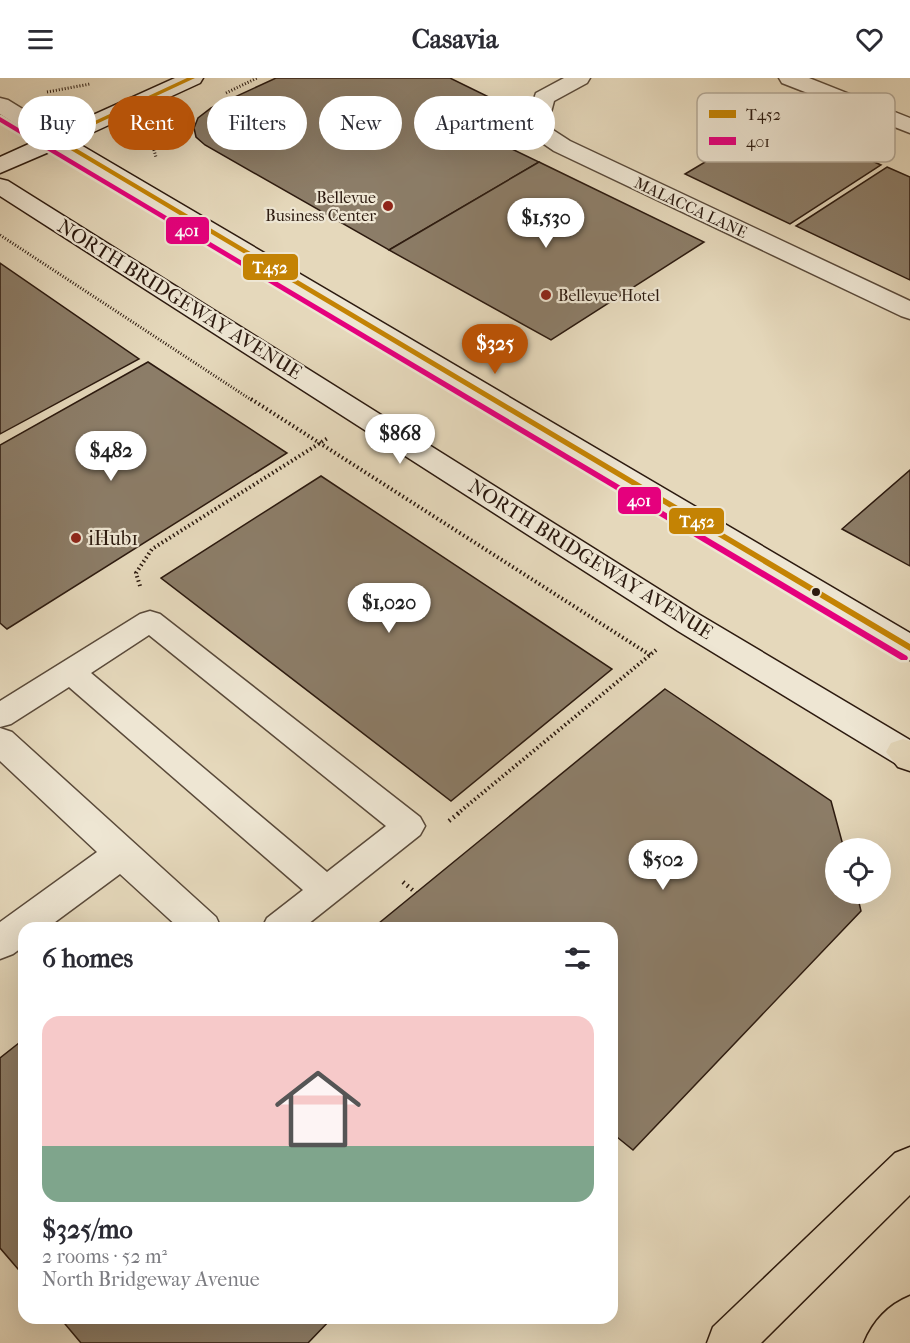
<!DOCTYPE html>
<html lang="en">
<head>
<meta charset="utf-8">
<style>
	:root { --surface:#fff; --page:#f7f7f7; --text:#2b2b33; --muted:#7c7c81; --line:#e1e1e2; --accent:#b45309 }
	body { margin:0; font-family:"IM FELL French Canon",serif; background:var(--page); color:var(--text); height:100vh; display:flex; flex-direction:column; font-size:22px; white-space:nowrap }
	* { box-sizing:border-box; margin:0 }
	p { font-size:20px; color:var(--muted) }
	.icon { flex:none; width:33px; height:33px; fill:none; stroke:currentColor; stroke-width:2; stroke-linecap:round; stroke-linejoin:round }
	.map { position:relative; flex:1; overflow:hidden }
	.sheet { position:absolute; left:18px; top:844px; width:600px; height:402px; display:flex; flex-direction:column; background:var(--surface); border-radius:18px; box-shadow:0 6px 24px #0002 }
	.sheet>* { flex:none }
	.guide { position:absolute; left:18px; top:18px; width:600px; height:54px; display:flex; gap:12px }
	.tools { position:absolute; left:825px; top:760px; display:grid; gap:12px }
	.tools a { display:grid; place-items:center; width:66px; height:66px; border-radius:50%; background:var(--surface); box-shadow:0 6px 24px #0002; font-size:30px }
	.price { position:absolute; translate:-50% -51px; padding:0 14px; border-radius:21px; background:#fff; color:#222; font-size:20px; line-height:39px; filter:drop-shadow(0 2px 3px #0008) }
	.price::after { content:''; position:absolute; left:50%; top:36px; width:18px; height:14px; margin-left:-9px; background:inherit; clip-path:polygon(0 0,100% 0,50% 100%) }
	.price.selected { background:var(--accent); color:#fff }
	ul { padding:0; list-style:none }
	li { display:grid; align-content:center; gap:12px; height:318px; padding:0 24px }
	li+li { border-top:2px solid var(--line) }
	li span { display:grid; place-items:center; height:186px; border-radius:18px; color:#555 }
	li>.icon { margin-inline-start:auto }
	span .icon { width:108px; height:108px; fill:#fffc; stroke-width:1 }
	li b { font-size:26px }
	h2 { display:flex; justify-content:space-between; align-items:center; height:72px; padding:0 24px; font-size:26px }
	.pill { padding:0 21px; border-radius:27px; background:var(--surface); box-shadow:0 6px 24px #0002; font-size:21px; line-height:54px }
	.pill.selected { background:var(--accent); color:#fff }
	header { display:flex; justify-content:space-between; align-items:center; height:78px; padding:0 24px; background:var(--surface); font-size:27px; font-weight:700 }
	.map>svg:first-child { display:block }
	.building { fill:#8c7d68; stroke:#2c1a0f; stroke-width:1.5 }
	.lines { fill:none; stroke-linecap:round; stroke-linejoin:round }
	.service-casing { stroke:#5a4a3a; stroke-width:3 }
	.minor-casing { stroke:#5a4a3a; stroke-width:3 }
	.tertiary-casing { stroke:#5a4a3a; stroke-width:3 }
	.secondary-casing { stroke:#2c1a0f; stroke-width:3 }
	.trunk-casing { stroke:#2c1a0f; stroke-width:3 }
	.motorway-casing { stroke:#2c1a0f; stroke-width:3 }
	.path-far2 { stroke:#2c1a0f; stroke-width:3; stroke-dasharray:1 2; stroke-linecap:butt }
	.path-far1 { stroke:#2c1a0f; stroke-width:4; stroke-dasharray:1.5 3; stroke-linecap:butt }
	.path { stroke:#2c1a0f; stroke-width:4.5; stroke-dasharray:1.5 4; stroke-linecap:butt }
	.service { fill:#eee6d3; fill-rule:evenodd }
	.minor { fill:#eee6d3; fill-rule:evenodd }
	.tertiary { fill:#eee6d3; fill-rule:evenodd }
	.secondary { fill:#eee6d3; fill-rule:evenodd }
	.trunk { fill:#e5d8bb; fill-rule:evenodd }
	.motorway { fill:#e5d8bb; fill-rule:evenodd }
	.bus-1-casing { stroke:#eee6d3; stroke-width:5 }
	.bus-2-casing { stroke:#eee6d3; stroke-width:5 }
	.bus-1 { fill:#c48304; fill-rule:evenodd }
	.bus-2 { fill:#e5007d; fill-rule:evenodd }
	.poi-dot { fill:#8f2418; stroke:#eee6d3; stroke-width:2 }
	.bus-dot { fill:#2c1a0f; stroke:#eee6d3; stroke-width:2 }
	.labels { text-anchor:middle; stroke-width:4.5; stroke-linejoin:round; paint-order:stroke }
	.far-poi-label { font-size:16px; fill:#2c1a0f; stroke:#eee6d3; text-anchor:end }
	.far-street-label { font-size:16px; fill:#2c1a0f; stroke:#eee6d3 }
	.street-label { font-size:20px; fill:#2c1a0f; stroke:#eee6d3 }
	.poi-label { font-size:20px; fill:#2c1a0f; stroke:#eee6d3; text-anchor:start }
	.key { fill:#eee6d3; stroke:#b4a998; stroke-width:1.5 }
	.key-label { font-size:16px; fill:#2c1a0f }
	.line-badge { stroke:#eee6d3; stroke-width:2 }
	.badge-label { font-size:16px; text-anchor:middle; font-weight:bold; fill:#fff }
</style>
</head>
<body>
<header><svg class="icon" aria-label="menu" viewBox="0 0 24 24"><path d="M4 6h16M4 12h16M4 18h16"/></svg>Casavia<svg class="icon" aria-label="heart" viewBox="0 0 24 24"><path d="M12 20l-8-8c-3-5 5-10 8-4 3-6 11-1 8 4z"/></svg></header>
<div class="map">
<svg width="910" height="1265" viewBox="0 0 910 1265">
	<rect width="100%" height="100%" fill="#e5d8bb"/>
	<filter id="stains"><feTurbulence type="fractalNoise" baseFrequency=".00333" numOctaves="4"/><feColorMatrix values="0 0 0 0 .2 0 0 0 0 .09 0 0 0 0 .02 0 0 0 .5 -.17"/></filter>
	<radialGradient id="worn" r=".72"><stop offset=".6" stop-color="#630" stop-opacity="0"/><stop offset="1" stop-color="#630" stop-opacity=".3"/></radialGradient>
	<g class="building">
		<path d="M276,0H450L497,23L456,44L539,84L389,172L205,67L196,59L194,50L198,40L211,30Z"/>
		<path d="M777,41L881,87L790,146L685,96Z"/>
		<path d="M539,84L704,164L551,262L389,172Z"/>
		<path d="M887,89L910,99V202L796,148Z"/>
		<path d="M0,185L139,281L0,356Z"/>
		<path d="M148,284L287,375L7,551L0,545V367Z"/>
		<path d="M910,392V488L842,451Z"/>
		<path d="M321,398L612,591L451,723L161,500Z"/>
		<path d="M665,611L831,723L844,771H836V816H857L861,833L633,1072L612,1055V850H373Z"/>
		<path d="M24,961V1198L0,1170V980Z"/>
		<path d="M60,1240H332L308,1265H81Z"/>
	</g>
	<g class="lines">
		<g class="service-casing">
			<path id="service" d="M150,533L160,536L420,739L425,748L420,757L303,850H262L267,840L303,812L69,609L11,646L0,649V623L140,536ZM149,557L386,748L327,794L91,595Z"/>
		</g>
		<g class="minor-casing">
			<g id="minor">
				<path d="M564,0H590L587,5L554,23L550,38L553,52L570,63L910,223V241L901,238L554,73L535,60L528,38L536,15Z"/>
				<path d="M779,0H809L910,40V55L782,5Z"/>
				<path d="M0,650L12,654L216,839L221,850H179L120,796L47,850H24V868L13,876L0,881V844L97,774L0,683Z"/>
			</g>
		</g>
		<g class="tertiary-casing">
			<path id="tertiary" d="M0,20L8,22L65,57L68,62L65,67L57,69L49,67L0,36Z"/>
		</g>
		<g class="secondary-casing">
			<g id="secondary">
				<path d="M175,0H203L200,5L74,63L910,555V582L899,578L56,71L0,95V79Z"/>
				<path d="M0,101L8,103L700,537L910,662V691L898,687L678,553L0,118Z"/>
			</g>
		</g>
		<g class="trunk-casing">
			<g id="trunk">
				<path d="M903,661L910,663V693L898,689L886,674L891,665Z"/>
				<path d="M910,1069V1117L761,1265H707L713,1249L895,1075Z"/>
			</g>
		</g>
		<g class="motorway-casing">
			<path id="motorway" d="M910,1218V1265H864C873,1243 888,1227 910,1218Z"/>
		</g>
		<g class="path-far2">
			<path d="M47,14L90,6"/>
			<path d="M226,15L257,0"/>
			<path d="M154,57L153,69L156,79"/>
			<path d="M0,157L253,323"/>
		</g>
		<g class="path-far1">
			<path d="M251,321L650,577"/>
			<path d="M140,508L136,495L152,471L328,360"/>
			<path d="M457,736L656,572"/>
		</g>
		<g class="path">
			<path d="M449,743L459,735"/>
			<path d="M403,804L416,815"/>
		</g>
		<use href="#service" class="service"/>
		<use href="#minor" class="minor"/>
		<use href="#tertiary" class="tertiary"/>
		<use href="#secondary" class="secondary"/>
		<use href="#trunk" class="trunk"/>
		<use href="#motorway" class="motorway"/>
		<g class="bus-1-casing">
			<path id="bus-1" d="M187,0H195L62,62L910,566V573L54,62Z"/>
		</g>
		<g class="bus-2-casing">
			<path id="bus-2" d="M0,39L907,578L908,580L907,582H901L0,44Z"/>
		</g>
		<use href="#bus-1" class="bus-1"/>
		<use href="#bus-2" class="bus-2"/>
	</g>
	<g class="poi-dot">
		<circle cx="388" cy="128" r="6"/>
		<circle cx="546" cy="217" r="6"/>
		<circle cx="76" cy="460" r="6"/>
	</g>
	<circle class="bus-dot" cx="816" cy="514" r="5"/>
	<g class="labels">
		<g class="far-poi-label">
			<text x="376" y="125">Bellevue<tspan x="376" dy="18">Business Center</tspan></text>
			<text x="558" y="223" text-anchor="start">Bellevue Hotel</text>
		</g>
		<g class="far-street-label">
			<text transform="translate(691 129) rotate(25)" y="6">MALACCA LANE</text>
		</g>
		<g class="street-label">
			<text transform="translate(180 221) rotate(32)" y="7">NORTH BRIDGEWAY AVENUE</text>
			<text transform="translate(591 481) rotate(32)" y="7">NORTH BRIDGEWAY AVENUE</text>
		</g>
		<g class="poi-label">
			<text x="88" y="467">iHub1</text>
		</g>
	</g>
	<rect x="697" y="15" width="198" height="69" rx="9" class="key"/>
	<rect x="709" y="32" width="27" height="8" fill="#c48304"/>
	<rect x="709" y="59" width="27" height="8" fill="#e5007d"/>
	<g class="key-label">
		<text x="746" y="42">T452</text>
		<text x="746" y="69">401</text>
	</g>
	<g class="line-badge">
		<rect x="165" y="138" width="45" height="29" rx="6" fill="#e5007d"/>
		<rect x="242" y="175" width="57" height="28" rx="6" fill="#c48304"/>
		<rect x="617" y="408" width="45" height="29" rx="6" fill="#e5007d"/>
		<rect x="668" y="429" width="57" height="28" rx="6" fill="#c48304"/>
	</g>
	<g class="badge-label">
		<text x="187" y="158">401</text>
		<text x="270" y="195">T452</text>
		<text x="639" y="428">401</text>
		<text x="697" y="449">T452</text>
	</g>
	<rect width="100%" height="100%" filter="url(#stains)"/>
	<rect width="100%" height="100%" fill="url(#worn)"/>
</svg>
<div class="tools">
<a><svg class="icon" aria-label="locate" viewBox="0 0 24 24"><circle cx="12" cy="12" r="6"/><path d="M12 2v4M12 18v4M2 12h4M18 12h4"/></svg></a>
</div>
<b class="price" style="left:546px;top:171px">$1,530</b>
<b class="price selected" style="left:495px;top:297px">$325</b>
<b class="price" style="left:400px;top:387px">$868</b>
<b class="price" style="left:111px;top:404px">$482</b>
<b class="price" style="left:389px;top:556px">$1,020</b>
<b class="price" style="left:663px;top:813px">$502</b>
<div class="guide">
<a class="pill">Buy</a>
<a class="pill selected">Rent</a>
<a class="pill">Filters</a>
<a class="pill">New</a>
<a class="pill">Apartment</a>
</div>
<section class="sheet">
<h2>6 homes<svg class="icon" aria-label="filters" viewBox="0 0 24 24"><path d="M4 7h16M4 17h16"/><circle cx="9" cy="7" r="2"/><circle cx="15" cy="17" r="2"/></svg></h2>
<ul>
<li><span style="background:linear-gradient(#f6c9c9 70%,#7fa58c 0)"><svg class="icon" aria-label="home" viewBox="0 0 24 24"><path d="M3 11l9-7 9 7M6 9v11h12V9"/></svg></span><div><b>$325/mo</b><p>2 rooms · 52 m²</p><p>North Bridgeway Avenue</p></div></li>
</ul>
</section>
</div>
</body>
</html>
